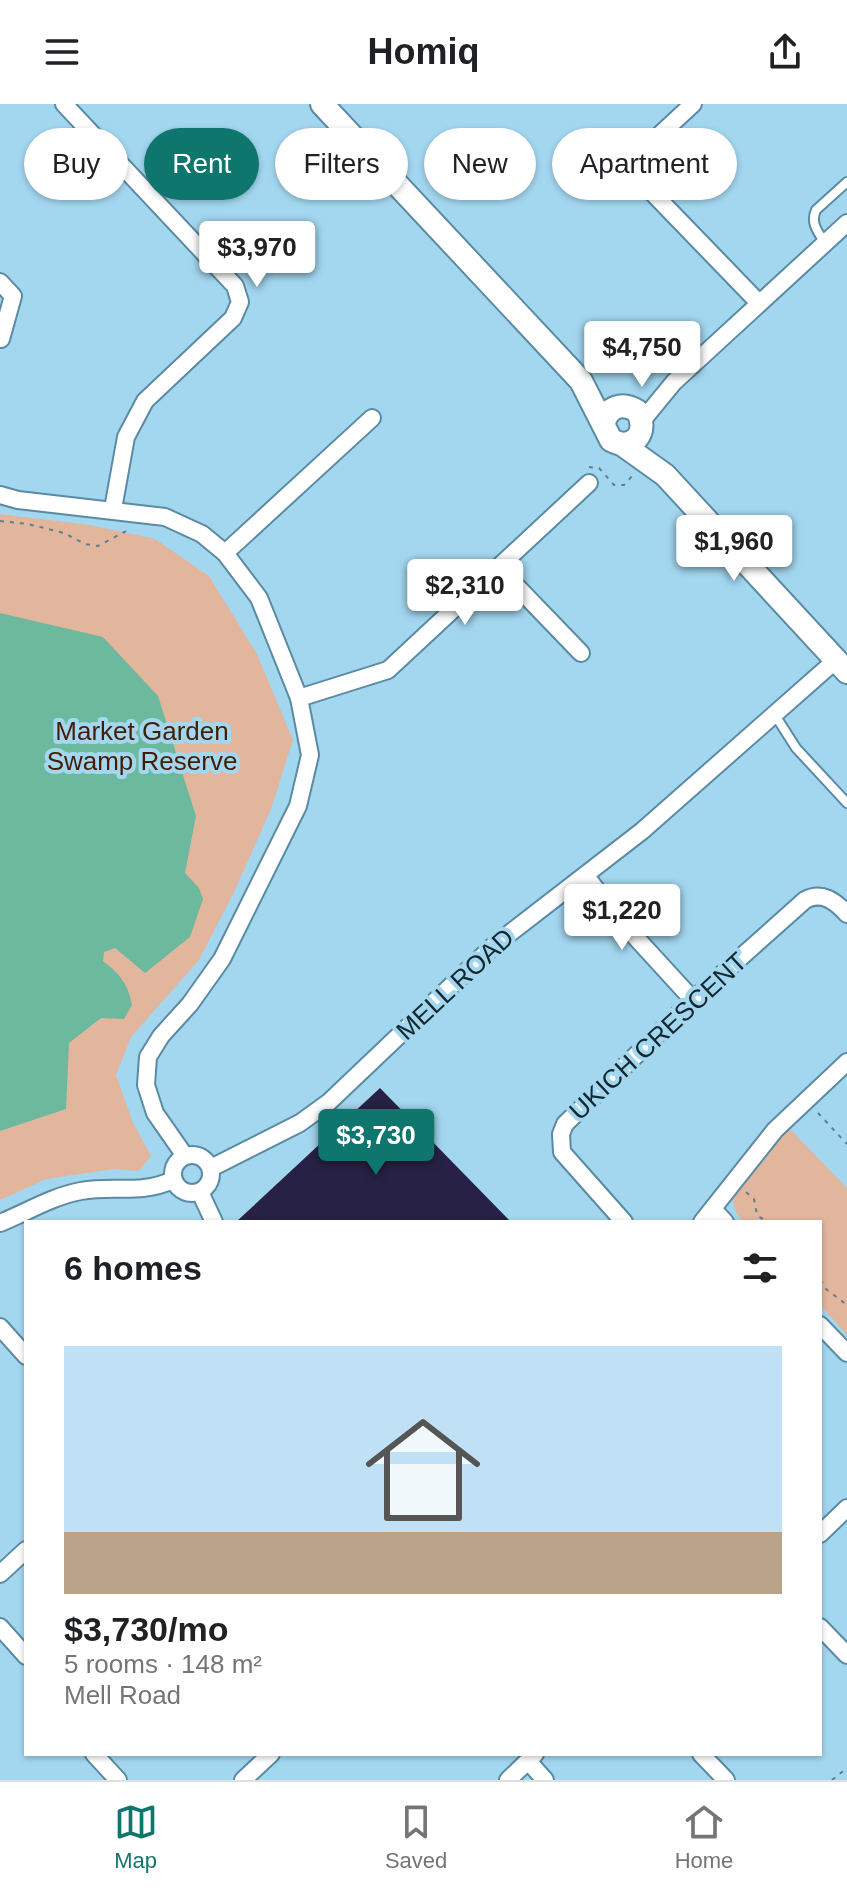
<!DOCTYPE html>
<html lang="en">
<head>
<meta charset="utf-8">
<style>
	:root { --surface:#fff; --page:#f2f2f2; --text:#202124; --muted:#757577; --line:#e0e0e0; --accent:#0f766e }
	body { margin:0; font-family:Arial,sans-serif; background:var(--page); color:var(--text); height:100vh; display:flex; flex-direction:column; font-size:30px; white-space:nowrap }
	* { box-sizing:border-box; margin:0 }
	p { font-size:26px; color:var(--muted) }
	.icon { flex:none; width:44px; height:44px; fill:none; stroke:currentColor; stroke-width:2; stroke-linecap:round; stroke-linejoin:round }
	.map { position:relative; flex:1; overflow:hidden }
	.side { position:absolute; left:24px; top:1116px; width:798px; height:536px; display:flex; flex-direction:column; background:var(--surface); border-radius:0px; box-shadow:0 2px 6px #0004 }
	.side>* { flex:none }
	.hud { position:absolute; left:24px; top:24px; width:800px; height:72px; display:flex; gap:16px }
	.price { position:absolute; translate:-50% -68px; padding:0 18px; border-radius:8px; background:#fff; color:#222; font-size:26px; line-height:52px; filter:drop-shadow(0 2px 4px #0008) }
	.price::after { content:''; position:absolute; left:50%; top:48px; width:24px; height:18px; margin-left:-12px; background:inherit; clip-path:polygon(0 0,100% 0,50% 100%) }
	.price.current { background:var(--accent); color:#fff }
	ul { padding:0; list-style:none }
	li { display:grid; align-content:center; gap:16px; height:424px; padding:0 40px }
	li span { display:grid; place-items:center; height:248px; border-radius:0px; color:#555 }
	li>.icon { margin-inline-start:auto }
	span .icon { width:144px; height:144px; fill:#fffc; stroke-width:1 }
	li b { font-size:34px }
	h2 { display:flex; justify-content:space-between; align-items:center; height:96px; padding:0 40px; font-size:34px }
	.chip { padding:0 28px; border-radius:36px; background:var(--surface); box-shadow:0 2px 6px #0004; font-size:28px; line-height:72px }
	.chip.current { background:var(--accent); color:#fff }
	header { display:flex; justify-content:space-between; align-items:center; height:104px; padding:0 40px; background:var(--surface); font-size:36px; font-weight:700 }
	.tabs { display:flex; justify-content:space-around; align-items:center; height:112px; border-top:2px solid var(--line); background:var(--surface); font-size:22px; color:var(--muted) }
	.tabs a { display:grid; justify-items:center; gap:4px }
	.tabs .current { color:var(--accent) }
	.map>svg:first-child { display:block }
	.green { fill:#e2b59d }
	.water { fill:#6cb99e }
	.building { fill:#272245 }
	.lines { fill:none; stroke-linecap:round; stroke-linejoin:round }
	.service-casing { stroke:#5a8ba3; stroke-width:12 }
	.minor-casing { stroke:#5a8ba3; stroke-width:20 }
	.secondary-casing { stroke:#5a8ba3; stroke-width:26 }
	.path { stroke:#5c8092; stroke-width:2; stroke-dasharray:4 6; stroke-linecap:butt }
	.service { stroke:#fff; stroke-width:8 }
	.minor { stroke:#fff; stroke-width:16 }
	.secondary { stroke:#fff; stroke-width:22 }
	.labels { text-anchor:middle; stroke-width:8; stroke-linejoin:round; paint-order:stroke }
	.park-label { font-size:26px; fill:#441d04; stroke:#a3d7f0 }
	.street-label { font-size:26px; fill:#122730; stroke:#a3d7f0 }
</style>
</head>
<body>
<header><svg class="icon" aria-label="menu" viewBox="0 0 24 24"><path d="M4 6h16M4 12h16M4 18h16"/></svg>Homiq<svg class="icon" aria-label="share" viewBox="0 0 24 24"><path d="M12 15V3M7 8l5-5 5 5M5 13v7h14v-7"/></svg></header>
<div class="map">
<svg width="847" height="1676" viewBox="0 0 847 1676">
	<rect width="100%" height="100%" fill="#a3d7f0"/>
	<g class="green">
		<path d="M0,410L90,421L155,435L209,472L257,550L293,636L271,705L235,786L199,856L131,933L116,971L133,1019L151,1052L139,1067L114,1065L46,1075L0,1096Z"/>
		<path d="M788,1023L847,1084V1231L820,1201V1118H743L736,1109L732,1093L758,1056Z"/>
	</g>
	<path class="water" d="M0,509L103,533L158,592L196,712L185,769L199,784L203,795L190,833L145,869L115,844L104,848L103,857C120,870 128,880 132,901L124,915L101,914L69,939L66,1005L0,1027Z"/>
	<path class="building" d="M380,984L511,1118H236Z"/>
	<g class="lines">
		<g class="service-casing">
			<g id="service">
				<path d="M825,139C818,128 810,119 816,106L847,78"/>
				<path d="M775,611L796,644L847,699"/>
			</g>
		</g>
		<g class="minor-casing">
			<g id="minor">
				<path d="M64,0L235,182L240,198L233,214L145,297L126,333L113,405"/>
				<path d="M693,0L639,50C630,62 635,70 644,80L759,199"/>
				<path d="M0,178L13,192L1,235"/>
				<path d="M642,317L674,278L847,119"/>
				<path d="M0,391L18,396L165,413L202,430L225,449L259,494L299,594L310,651L298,702L222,855L190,900L161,932L148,953L146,981L155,1009L185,1052"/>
				<path d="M225,449L372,314"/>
				<path d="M499,464L581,549"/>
				<path d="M299,594L388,566L589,379"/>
				<path d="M586,772L618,814L693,896"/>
				<circle cx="192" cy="1070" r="19"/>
				<path d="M211,1064L300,1019L329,998L492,843L642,727L836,556"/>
				<path d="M200,1088L214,1118"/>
				<path d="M713,1105L725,1118"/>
				<path d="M624,1118L562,1048L561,1030L565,1020L693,896L805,796C822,787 835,797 847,810"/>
				<path d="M702,1118L775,1026L847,958"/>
				<path d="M0,1119C27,1108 53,1092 81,1087C115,1081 140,1091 173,1076"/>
				<path d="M820,1221L847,1249"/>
				<path d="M0,1223L26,1252"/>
				<path d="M820,1430L847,1404"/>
				<path d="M0,1470L26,1446"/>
				<path d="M0,1523L26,1552"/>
				<path d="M820,1523L847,1551"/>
				<path d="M94,1650L118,1676"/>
				<path d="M701,1650L726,1676"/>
				<path d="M528,1657L545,1676"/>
				<path d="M243,1676L271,1650"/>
				<path d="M508,1676L535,1650"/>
			</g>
		</g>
		<g class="secondary-casing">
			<g id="secondary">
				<path d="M322,0L581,277L611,336C633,348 650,328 637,307C623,298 607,302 604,320"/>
				<path d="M623,341L665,371L847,568"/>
			</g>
		</g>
		<g class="path">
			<path d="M589,363L599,364L614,381H624L634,370"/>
			<path d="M0,417L28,420L64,429L85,440L98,442L130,425"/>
			<path d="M818,1009L847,1040"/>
			<path d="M746,1088L754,1095L757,1111L767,1118"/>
			<path d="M820,1176L826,1185L847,1201"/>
			<path d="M832,1676L847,1664"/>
		</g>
		<use href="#service" class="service"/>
		<use href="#minor" class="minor"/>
		<use href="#secondary" class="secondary"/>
	</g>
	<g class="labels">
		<g class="park-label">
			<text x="142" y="636">Market Garden<tspan x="142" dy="30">Swamp Reserve</tspan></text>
		</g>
		<g class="street-label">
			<text transform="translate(455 880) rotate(-43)" y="9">MELL ROAD</text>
			<text transform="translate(658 932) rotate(-43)" y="9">UKICH CRESCENT</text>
		</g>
	</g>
</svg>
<b class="price" style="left:257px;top:185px">$3,970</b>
<b class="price" style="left:642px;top:285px">$4,750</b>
<b class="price" style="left:734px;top:479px">$1,960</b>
<b class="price" style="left:465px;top:523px">$2,310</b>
<b class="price" style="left:622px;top:848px">$1,220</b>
<b class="price current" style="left:376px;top:1073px">$3,730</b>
<div class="hud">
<a class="chip">Buy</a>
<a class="chip current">Rent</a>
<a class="chip">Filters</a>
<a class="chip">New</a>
<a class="chip">Apartment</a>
</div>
<section class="side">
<h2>6 homes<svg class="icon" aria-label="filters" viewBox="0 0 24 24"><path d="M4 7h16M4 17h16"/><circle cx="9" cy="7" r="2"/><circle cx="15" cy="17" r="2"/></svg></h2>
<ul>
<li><span style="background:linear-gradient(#bfe0f5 75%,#b9a48a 0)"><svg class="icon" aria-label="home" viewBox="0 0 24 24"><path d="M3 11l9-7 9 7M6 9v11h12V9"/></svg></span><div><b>$3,730/mo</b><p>5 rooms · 148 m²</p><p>Mell Road</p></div></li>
</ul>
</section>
</div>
<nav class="tabs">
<a class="current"><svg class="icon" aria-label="map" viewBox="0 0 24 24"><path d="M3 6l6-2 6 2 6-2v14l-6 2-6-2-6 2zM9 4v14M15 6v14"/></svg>Map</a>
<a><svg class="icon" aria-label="saved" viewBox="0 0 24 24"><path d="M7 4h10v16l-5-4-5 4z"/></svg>Saved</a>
<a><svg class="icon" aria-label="home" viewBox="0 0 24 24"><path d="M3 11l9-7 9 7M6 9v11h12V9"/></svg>Home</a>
</nav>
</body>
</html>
